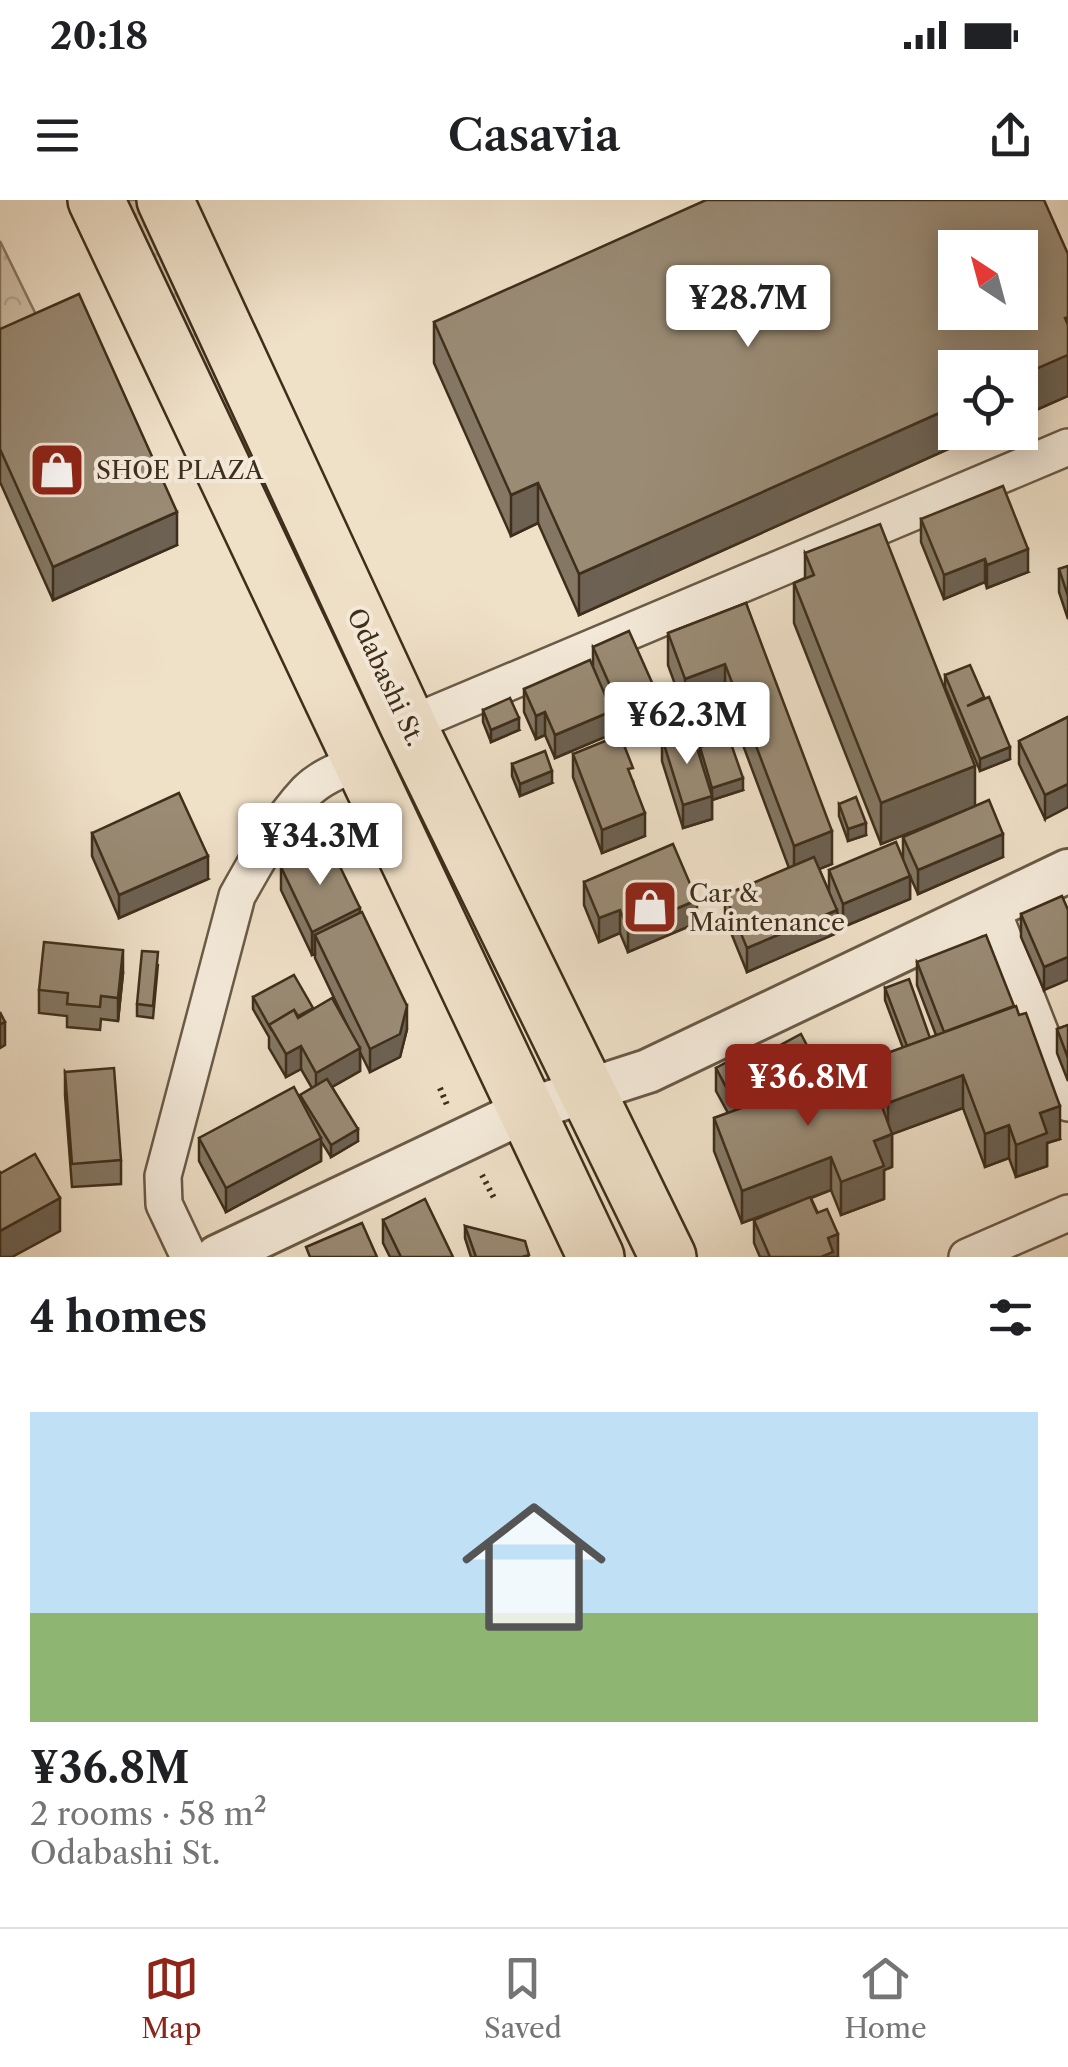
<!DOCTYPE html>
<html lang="en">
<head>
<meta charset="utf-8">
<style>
	:root { --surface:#fff; --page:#f2f2f2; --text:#202124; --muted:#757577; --line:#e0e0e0; --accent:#8f2418 }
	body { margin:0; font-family:"Libre Caslon Text",serif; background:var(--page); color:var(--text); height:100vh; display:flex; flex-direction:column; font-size:38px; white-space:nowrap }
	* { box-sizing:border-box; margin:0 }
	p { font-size:32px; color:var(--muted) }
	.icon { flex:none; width:55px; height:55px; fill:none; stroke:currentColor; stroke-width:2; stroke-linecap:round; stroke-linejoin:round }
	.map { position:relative; height:1057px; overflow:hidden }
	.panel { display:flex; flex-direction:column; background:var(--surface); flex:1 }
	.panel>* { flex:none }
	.needle { width:65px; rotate:324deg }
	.fabs { position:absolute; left:938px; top:30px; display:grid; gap:20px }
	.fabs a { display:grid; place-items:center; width:100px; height:100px; border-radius:0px; background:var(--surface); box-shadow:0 5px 25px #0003; font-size:50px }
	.price { position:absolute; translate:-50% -85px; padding:0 22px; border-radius:10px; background:#fff; color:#222; font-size:32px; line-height:65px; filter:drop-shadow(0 2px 5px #0008) }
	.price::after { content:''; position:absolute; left:50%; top:60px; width:30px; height:22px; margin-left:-15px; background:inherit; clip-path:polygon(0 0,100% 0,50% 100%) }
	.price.active { background:var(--accent); color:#fff }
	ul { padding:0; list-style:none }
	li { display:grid; align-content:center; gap:20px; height:530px; padding:0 30px }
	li+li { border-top:2px solid var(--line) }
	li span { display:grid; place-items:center; height:310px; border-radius:0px; color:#555 }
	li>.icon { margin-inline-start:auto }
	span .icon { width:180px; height:180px; fill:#fffc; stroke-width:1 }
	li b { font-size:42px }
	h2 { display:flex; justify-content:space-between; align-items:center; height:120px; padding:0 30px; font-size:42px }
	.status { display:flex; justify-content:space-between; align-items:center; height:70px; padding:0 50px; background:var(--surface); direction:ltr }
	.status svg { height:28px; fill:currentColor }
	header { display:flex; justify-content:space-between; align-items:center; height:130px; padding:0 30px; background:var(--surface); font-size:45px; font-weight:600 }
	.dock { display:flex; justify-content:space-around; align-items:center; height:140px; border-top:2px solid var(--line); background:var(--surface); font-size:28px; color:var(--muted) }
	.dock a { display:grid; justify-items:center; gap:5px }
	.dock .active { color:var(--accent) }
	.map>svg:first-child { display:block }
	.grass { fill:url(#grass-dots); stroke:#887863; stroke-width:2.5 }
	.forest { fill:url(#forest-crowns); stroke:#887863; stroke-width:2.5 }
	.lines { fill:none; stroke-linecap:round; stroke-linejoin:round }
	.minor-casing { stroke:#6a5a46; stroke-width:40 }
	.tertiary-casing { stroke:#6a5a46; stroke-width:48 }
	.primary-casing { stroke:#3e2e1b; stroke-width:60 }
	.path { stroke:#3e2e1b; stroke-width:6; stroke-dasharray:2.5 5; stroke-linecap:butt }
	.minor { stroke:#f5ebdb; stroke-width:35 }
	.tertiary { stroke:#f5ebdb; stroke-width:42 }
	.primary { stroke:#efe0c8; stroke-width:55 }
	.wall { fill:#847865; stroke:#3e2e1b; stroke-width:2.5 }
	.shaded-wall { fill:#6c6152; stroke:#3e2e1b; stroke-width:2.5 }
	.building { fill:#9a8b75; stroke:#3e2e1b; stroke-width:2.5; fill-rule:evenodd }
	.labels { text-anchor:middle; stroke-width:8; stroke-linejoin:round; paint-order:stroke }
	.poi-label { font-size:25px; fill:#3e2e1b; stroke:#f5ebdb; text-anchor:start }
	.street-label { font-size:25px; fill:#3e2e1b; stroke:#f5ebdb }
</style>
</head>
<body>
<div class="status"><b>20:18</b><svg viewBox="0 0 49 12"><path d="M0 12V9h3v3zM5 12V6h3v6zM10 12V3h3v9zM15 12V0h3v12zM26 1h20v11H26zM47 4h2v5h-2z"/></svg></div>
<header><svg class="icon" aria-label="menu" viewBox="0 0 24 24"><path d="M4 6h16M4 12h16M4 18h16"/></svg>Casavia<svg class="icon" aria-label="share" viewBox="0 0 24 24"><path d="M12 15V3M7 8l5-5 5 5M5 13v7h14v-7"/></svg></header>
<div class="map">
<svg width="1068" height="1057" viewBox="0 0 1068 1057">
	<defs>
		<pattern id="grass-dots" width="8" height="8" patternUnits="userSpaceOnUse" patternTransform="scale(2.5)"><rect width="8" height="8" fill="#d1c2ab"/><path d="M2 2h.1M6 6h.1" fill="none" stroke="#b4a793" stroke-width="1.8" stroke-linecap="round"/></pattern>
		<pattern id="forest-crowns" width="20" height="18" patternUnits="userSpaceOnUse" patternTransform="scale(2.5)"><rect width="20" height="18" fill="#d1c2ab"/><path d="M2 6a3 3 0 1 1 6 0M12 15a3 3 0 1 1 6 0" fill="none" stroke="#b4a793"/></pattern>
	</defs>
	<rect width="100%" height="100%" fill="#efe0c8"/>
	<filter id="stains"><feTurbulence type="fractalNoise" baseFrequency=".002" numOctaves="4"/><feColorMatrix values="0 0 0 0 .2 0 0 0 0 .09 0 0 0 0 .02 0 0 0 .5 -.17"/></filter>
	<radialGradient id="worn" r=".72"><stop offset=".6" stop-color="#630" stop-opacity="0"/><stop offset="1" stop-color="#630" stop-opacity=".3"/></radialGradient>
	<path class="grass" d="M120,0H138L288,342Z"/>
	<path class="forest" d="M0,41L42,127L0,148Z"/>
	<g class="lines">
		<g class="minor-casing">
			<g id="minor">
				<path d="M408,525L1068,247"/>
				<path d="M991,707L1068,903"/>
				<path d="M189,1057L164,1004L163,976L237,696C257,660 279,621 307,591C322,576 343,569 362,561"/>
				<path d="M967,1057L1068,1013"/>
			</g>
		</g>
		<g class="tertiary-casing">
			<path id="tertiary" d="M217,1057L527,910L648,871L1068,671"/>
		</g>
		<g class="primary-casing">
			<g id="primary">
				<path d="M96,0L596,1057"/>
				<path d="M165,0L408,525L668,1057"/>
			</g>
		</g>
		<g class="path">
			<path d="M440,888L447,905"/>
			<path d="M482,975L494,998"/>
		</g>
		<use href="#minor" class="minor"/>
		<use href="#tertiary" class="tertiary"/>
		<use href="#primary" class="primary"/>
	</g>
	<g class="wall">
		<path d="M1068,54V196L1020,217V168L955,232H986L579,415L538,323L511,336L434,163V122Z"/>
		<path d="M0,129L177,345L53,400L0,282Z"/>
		<path d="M921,319L1028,372L987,388L985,382L944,399L921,342Z"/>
		<path d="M805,353L975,606L1003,657L918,694L910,676V699L843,727L837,712V733L747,772L725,718V695L789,668L725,497L685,512L668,465V433L746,403L832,664L819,669L829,692V670L903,660V637L951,616L881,644L794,423V383L805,378Z"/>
		<path d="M1068,366V419L1059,392V369Z"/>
		<path d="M593,447L662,528L626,545L612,513V534L555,558L545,535L536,539L524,512V489L593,466Z"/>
		<path d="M945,475L984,499L1010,559L980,571L945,487Z"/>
		<path d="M483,510L519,530L491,542L483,522Z"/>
		<path d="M1068,517L1045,619L1019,564V541Z"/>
		<path d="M662,538L700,558V547L743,590L712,600V597V619L683,628L662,561Z"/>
		<path d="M573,554L633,581L645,636L602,653L573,577Z"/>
		<path d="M512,564L552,583L520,596L512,576Z"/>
		<path d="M839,604L866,635L848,641L839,616Z"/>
		<path d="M92,633L208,679L119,718L92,656Z"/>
		<path d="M281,667L360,713L407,829L400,857L370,872L360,852V871L332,887L358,941L331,957L321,941V961L226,1012L199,961V938L300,898L312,888L301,869L286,877L269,848V837L253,809V797L313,809L347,825L315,758V754L312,755L281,690Z"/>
		<path d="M584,682L697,723L628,752L620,733L599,742L584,705Z"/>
		<path d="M1068,710L1044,790L1021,737V714Z"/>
		<path d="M917,762L1060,939L1047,943V966L1016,977L1009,958L985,967L963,908L892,934V967L884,970V999L841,1015L831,990L811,998L838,1057H760L754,1043V1020L774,1011L742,1023L714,951V918L728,913L716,891V868L762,855L823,877L871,876V859L903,848L885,800V788L930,838L936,835L917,785Z"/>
		<path d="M158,764L153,818L137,816V804Z"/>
		<path d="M123,773L118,821L101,819L100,830L67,827V816L39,813V790Z"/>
		<path d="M1068,825V881L1057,853V829Z"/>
		<path d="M65,872L121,960V984L72,987L65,895Z"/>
		<path d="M383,1020L453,1057H390L383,1043Z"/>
		<path d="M465,1026L529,1057H471L465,1038Z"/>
	</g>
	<g class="shaded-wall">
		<path d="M1068,117V196L1020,217V176L1065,118Z"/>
		<path d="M955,206V232H986L579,415V374Z"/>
		<path d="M538,283V323L511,336V295Z"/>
		<path d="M177,312V345L53,400V367Z"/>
		<path d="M1028,349V372L987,388V365Z"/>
		<path d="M985,359V382L944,399V375Z"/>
		<path d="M725,464V497L685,512V479Z"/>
		<path d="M662,505V528L626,545V522Z"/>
		<path d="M612,511V534L555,558V535Z"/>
		<path d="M545,512V535L536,539V516Z"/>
		<path d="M519,518V530L491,542V530Z"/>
		<path d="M1010,547V559L980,571V559Z"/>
		<path d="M975,566V607L881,644V603Z"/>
		<path d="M552,571V583L520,596V584Z"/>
		<path d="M743,578V590L712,600V588Z"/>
		<path d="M1068,584V607L1045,619V595Z"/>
		<path d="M712,596V619L683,628V605Z"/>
		<path d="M645,613V636L602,653V630Z"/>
		<path d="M866,623V635L848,641V629Z"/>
		<path d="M832,631V664L794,679V646Z"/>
		<path d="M1003,634V657L918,694V670Z"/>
		<path d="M208,656V679L119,718V695Z"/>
		<path d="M910,676V699L843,727V704Z"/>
		<path d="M697,700V723L628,752V729Z"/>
		<path d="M360,708V732L315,735V754L312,755V732Z"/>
		<path d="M620,710V733L599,742V718Z"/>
		<path d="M837,710V733L747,772V748Z"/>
		<path d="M123,750V773L118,821V798Z"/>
		<path d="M1068,757V780L1044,790V767Z"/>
		<path d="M407,806V829L400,857L370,872V849Z"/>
		<path d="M5,822V845L0,848V824Z"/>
		<path d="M301,846V869L286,877V854Z"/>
		<path d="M360,848V871L316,896V873Z"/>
		<path d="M963,875V908L892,934V967L884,970V999L841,1015V982L874,941L888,936V903Z"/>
		<path d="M767,892V915L737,908Z"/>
		<path d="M1060,906V939L1047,943V966L1016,977V945L1040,913Z"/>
		<path d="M1009,925V958L985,967V934Z"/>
		<path d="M358,929V941L331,957V945Z"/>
		<path d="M321,938V961L226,1012V988Z"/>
		<path d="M831,957V990L742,1023V991Z"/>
		<path d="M60,998V1031L12,1057H0V1031Z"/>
		<path d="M838,1034V1057H821L828,1038Z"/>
	</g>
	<g class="building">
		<path d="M706,0H1044L1068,54V117L1065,118L1068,125V155L1020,176V168H955V206L579,374L538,283L511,295L434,122ZM955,48H1020V112H955Z"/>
		<path d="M79,94L177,312L53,367L0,249V129Z"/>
		<path d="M1003,286L1028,349L987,365L985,359L944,375L921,319Z"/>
		<path d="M880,324L975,566L881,603L794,383L814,375L805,353Z"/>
		<path d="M1068,366V396L1059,369Z"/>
		<path d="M746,403L832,631L794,646L725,464L685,479L668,433Z"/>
		<path d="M629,431L662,505L626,522L593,447Z"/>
		<path d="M590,460L612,511L555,535L545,512L536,516L524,489Z"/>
		<path d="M970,465L984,497L967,506L989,497L1010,547L980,559L945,475Z"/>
		<path d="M510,498L519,518L491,530L483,510Z"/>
		<path d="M1068,517V584L1045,595L1019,541Z"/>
		<path d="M691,529L712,596L683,605L662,538Z"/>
		<path d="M620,535L633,568L628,569L645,613L602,630L573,554Z"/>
		<path d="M729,538L743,578L712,588L700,547Z"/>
		<path d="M545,551L552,571L520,584L512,564Z"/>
		<path d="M179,593L208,656L119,695L92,633Z"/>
		<path d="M856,597L866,623L848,629L839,604Z"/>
		<path d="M989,600L1003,634L918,670L903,637Z"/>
		<path d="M896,642L910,676L843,704L829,670Z"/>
		<path d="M329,644L360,708L312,732L281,667Z"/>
		<path d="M673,644L697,700L628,729L620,710L599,718L584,682Z"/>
		<path d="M814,657L837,710L747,748L725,695Z"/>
		<path d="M1062,696L1068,710V757L1044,767L1021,714Z"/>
		<path d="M362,712L407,806L400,834L370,849L315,735Z"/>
		<path d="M986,735L1014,806L944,832L917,762Z"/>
		<path d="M44,742L123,750L118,798L101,796L100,807L67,804L68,793L39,790Z"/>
		<path d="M142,751L158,752L153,806L137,804Z"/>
		<path d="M294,775L313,808L298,816L294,810L269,825L272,831L253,797Z"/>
		<path d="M909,779L930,838L907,846L885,788Z"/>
		<path d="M332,798L360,848L316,873L301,846L286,854L269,825L294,810L298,818Z"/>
		<path d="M1016,806L1019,815L1026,813L1060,906L1040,913L1047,933L1016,945L1009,925L985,934L963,875L888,903L871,859Z"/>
		<path d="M0,812L5,822L0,824Z"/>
		<path d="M1068,825V858L1057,829Z"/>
		<path d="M801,834L823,876L770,897L767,892L737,908L716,868L758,845L762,855Z"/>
		<path d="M866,862L892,934L874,941L884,966L841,982L831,957L742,991L714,918Z"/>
		<path d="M114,868L121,960L72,964L65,872Z"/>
		<path d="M327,879L358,929L331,945L300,895Z"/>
		<path d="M294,887L321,938L226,988L199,938Z"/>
		<path d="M35,954L60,998L0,1031V972L1,973Z"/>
		<path d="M810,997L817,1013L827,1009L838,1034L828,1038L833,1052L821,1057H770L754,1020Z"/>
		<path d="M425,999L453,1057H401L383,1020Z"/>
		<path d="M362,1023L377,1057H310L306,1047Z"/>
		<path d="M465,1026L525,1041L529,1055L522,1057H476Z"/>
	</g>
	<defs>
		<g id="shop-square" transform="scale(2.875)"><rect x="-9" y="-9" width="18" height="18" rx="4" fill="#8f2418" stroke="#f5ebdb"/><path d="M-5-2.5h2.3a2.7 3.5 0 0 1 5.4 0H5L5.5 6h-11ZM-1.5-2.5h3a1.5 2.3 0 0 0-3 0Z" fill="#fff"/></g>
	</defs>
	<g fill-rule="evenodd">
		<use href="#shop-square" x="57" y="270"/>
		<use href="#shop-square" x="650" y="707"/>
	</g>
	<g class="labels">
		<g class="poi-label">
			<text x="96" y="279">SHOE PLAZA</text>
			<text x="689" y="702">Car &amp;<tspan x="689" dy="29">Maintenance</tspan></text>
		</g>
		<g class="street-label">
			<text transform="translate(386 477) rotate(65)" y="9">Odabashi St.</text>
		</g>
	</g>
	<rect width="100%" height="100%" filter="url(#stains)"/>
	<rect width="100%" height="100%" fill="url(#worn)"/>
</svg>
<div class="fabs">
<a><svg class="needle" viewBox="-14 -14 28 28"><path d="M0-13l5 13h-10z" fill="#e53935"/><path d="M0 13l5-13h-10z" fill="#757577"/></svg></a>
<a><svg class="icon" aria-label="locate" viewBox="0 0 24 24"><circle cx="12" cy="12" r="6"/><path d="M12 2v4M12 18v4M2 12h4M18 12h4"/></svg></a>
</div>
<b class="price" style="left:748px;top:150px">¥28.7M</b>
<b class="price" style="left:687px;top:567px">¥62.3M</b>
<b class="price" style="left:320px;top:688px">¥34.3M</b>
<b class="price active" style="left:808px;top:929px">¥36.8M</b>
</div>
<section class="panel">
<h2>4 homes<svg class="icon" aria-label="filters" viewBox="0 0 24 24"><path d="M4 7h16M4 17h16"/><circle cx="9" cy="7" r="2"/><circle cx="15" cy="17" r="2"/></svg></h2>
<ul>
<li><span style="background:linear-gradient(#bfe0f5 65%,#8fb573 0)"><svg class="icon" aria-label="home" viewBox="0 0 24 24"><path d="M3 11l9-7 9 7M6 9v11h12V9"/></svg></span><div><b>¥36.8M</b><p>2 rooms · 58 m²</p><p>Odabashi St.</p></div></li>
</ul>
</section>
<nav class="dock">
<a class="active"><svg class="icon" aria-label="map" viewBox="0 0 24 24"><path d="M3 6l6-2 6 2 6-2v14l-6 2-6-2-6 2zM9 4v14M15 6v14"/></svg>Map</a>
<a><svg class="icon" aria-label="saved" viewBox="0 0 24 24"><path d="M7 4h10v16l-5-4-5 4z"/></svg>Saved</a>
<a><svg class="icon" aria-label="home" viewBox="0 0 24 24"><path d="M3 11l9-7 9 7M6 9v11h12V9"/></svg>Home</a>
</nav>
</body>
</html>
